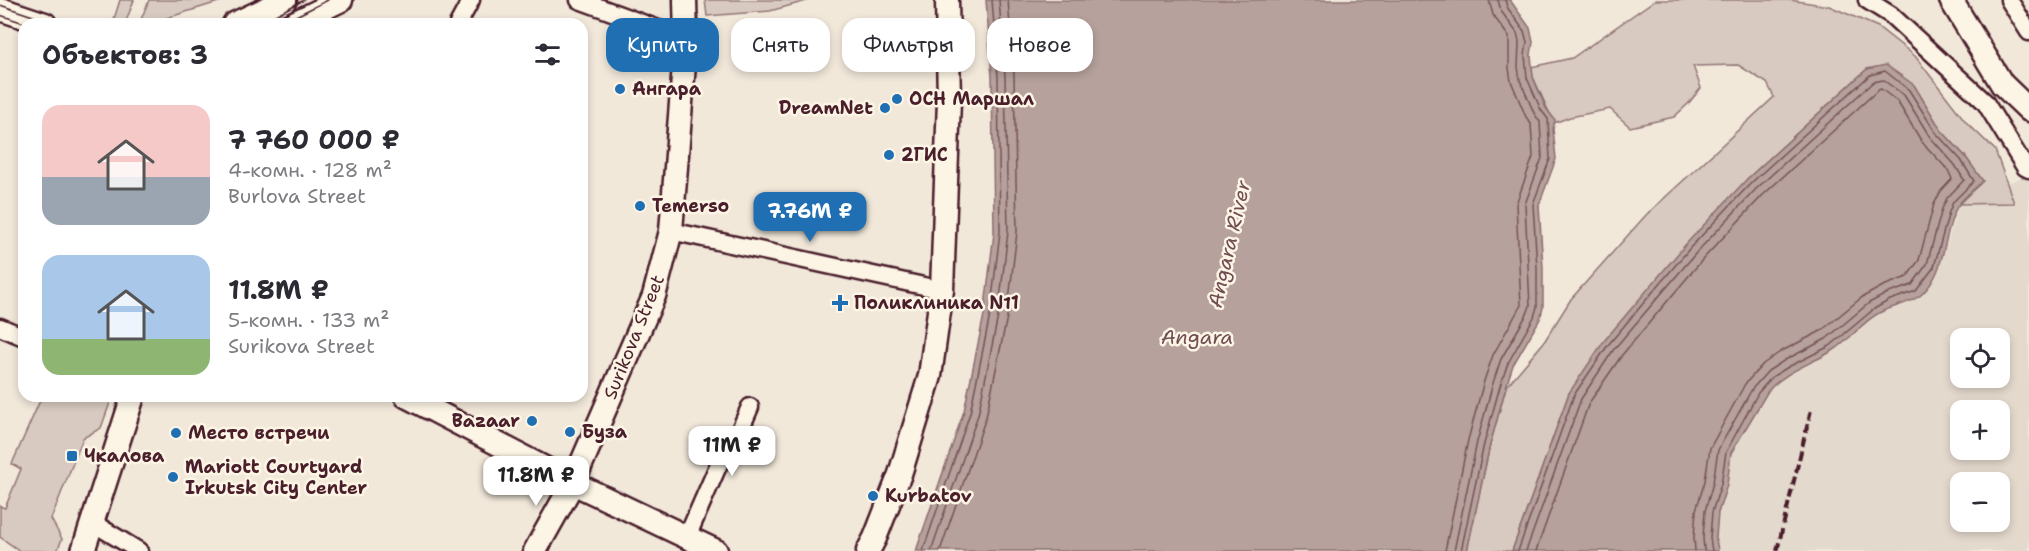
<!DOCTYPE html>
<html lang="ru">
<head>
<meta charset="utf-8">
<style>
	:root { --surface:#fff; --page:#f2f2f3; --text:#2b2b33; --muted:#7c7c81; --accent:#1f6fb2 }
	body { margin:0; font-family:"Shantell Sans",sans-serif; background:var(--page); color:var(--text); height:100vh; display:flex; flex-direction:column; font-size:22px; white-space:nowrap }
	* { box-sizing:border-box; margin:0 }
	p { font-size:20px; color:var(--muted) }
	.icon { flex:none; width:33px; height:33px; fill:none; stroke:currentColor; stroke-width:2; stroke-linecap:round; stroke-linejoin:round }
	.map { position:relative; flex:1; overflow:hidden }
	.sheet { position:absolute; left:18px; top:18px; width:570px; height:384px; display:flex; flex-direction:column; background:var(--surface); border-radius:18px; box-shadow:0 3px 9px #0003 }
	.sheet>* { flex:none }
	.top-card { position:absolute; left:606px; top:18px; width:570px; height:54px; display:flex; gap:12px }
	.tools { position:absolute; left:1950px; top:328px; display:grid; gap:12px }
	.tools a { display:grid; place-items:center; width:60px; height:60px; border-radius:12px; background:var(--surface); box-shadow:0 3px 9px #0003; font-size:30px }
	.price { position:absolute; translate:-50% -51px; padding:0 14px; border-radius:12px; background:#fff; color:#222; font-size:20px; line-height:39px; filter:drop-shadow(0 2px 3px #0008) }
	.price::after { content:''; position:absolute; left:50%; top:36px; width:18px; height:14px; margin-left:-9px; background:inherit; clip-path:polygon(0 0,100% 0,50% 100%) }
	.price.on { background:var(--accent); color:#fff }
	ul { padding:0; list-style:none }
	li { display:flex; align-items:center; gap:18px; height:150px; padding:0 24px }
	li span { display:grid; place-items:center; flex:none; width:168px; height:120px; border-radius:18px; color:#555 }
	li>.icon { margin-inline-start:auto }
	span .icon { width:72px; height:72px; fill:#fffc; stroke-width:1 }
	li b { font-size:26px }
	h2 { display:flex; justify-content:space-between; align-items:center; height:72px; padding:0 24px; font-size:26px }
	.chip { padding:0 21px; border-radius:18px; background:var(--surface); box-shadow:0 3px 9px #0003; font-size:21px; line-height:54px }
	.chip.on { background:var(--accent); color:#fff }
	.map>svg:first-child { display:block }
	.built { fill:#e4d9cd; fill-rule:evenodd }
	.green { fill:#d8cac0; stroke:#917476; stroke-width:1.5 }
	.water { fill:#b6a19c; stroke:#8b6d6f; stroke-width:1.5 }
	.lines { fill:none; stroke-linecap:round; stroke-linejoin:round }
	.shore { stroke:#755358; stroke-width:1.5 }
	.street-casing { stroke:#4a1f2b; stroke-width:21 }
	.secondary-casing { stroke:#4a1f2b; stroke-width:27 }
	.street { stroke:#fcf5e5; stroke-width:16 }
	.secondary { stroke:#fcf5e5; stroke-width:22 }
	.tram { stroke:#4a1f2b; stroke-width:1.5 }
	.rail { stroke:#4a1f2b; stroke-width:4; stroke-dasharray:9 4.5; stroke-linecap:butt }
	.poi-dot { fill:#1f6fb2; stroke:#fcf5e5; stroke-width:2 }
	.labels { text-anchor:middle; stroke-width:5; stroke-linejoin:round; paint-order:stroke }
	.poi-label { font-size:18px; font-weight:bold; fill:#4a1f2b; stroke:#fcf5e5; text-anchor:start }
	.street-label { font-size:18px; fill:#4a1f2b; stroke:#fcf5e5 }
	.water-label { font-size:20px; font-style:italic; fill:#704c53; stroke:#fcf5e5 }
</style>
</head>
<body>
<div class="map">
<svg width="2029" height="551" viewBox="0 0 2029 551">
	<rect width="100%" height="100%" fill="#f1e8da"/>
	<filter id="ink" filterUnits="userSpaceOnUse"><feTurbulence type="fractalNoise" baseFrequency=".0167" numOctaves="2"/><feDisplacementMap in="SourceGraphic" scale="12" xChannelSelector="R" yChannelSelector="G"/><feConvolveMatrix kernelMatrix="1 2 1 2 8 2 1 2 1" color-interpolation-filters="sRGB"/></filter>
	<g filter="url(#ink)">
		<path class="built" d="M2029,174V551H1718L1716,538L1718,513L1727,485L1731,453L1768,391L1776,382L1791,372L1833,351L1847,341L1877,314L1892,306L1909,301L1939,269L1959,204ZM1960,339H2000V378H1960ZM1960,411H2000V450H1960ZM1960,483H2000V522H1960Z"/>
		<g class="green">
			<path d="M120,0H134L125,24L114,19Z"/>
			<path d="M149,0H225L147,24H139Z"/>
			<path d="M705,0H810L770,11L707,16Z"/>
			<path d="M1655,0H1790L1829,6L1878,27L1915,56L1966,122L1995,150L2014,203L1959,204L1982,181L1965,156L1941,130L1914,85L1867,69L1747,179L1569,393L1512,551H1467L1490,445L1506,387L1544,342L1571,299L1646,215L1774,97L1767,83L1738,65L1693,66L1701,88L1688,104L1674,117L1630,127L1610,109L1570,117L1554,123L1533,77L1531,67L1572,58Z"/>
			<path d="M42,396H100L111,400L101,428L83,438L51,519L62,539L57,551H20L0,537V506L5,508L21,469L12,464Z"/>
		</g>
		<g class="water">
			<path d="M986,0H1510L1530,28L1533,42L1531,55L1533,77L1546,108L1555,120L1553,129L1556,159L1539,205L1543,268V308L1540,319L1513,365L1506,387L1490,445L1467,551H916L964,411L984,315L994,233L992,77Z"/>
			<path d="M1886,65L1914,85L1941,130L1965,156L1983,181C1975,189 1963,197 1957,207C1942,235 1947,272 1921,295C1910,304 1892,306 1879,313C1862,322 1850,340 1834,350C1811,364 1786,371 1768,391L1731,453L1727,485L1718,513L1716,538L1718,551H1512L1569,393L1604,341L1686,244L1747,179L1867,69Z"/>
		</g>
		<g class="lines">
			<g class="shore">
				<path d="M923,551L970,413L990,315L1000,232L998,77L992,0"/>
				<path d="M931,551L978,415L998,316L1008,232L1005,76L999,0"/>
				<path d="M940,551L986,417L1007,317L1017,232L1014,76L1008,0"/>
				<path d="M1445,551L1468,440L1484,381L1493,355L1521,305L1516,204L1533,157L1531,124L1526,117L1511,81L1509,68V37L1493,15L1489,0"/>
				<path d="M1454,551L1477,442L1493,383L1501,359L1527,314L1530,306L1525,204L1542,158L1540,122L1534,113L1520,80L1518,67L1519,42L1517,33L1501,11L1498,0"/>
				<path d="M1461,551L1484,444L1500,386L1508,363L1534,317L1537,307V268L1533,204L1550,159L1548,119L1541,110L1527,78L1525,55L1527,42L1524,31L1507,7L1505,0"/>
				<path d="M1518,551L1574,395L1608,345L1690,248L1751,183L1870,75L1885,71L1909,90L1936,133L1961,160L1974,181L1953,202L1949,212L1934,267L1916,291L1890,300L1874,309L1830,346L1788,367L1772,377L1758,393L1726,452L1721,484L1712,512L1710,538L1712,551"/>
				<path d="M1526,551L1581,399L1614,349L1696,253L1756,189L1873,82L1883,80L1904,95L1930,137L1955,165L1964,180L1947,198L1942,209L1927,264L1912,285L1886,294L1869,303L1826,339L1785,360L1768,371L1752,389L1718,450L1713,483L1705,511L1703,537L1704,551"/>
				<path d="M1536,551L1589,403L1622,355L1703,259L1763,195L1878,90L1881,89L1897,101L1922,142L1948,170L1952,179L1941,191L1934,204L1919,260L1907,277L1883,286L1861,298L1821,331L1780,352L1763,364L1745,384L1710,448L1705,481L1696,510L1694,537L1695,551"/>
			</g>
			<g class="street-casing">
				<g id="street">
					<path d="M579,0L686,39"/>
					<path d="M1867,0L1891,15L1985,102L2025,167L2029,169"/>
					<path d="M2009,0L2029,32"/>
					<path d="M458,24L471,0"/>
					<path d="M671,231L942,290"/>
					<path d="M0,327L24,337"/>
					<path d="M93,523L139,551"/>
					<path d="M687,537L725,450L733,446L750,407"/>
				</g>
			</g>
			<g class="secondary-casing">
				<g id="secondary">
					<path d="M1951,0L2002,84L2029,110"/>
					<path d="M0,9L45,24"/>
					<path d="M234,24L285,0"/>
					<path d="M292,24L341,0"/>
					<path d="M406,396L573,483L716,551"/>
					<path d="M83,551L133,396"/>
					<path d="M535,551L573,483L654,296L671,231L686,39L685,0"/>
					<path d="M868,551L875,538L900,474L930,376L942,290L949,100L947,0"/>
				</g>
			</g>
			<use href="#street" class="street"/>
			<use href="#secondary" class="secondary"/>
			<g class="tram">
				<path d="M0,5L57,24"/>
				<path d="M0,15L27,24"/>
				<path d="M258,24L304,0"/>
				<path d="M280,24L328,0"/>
			</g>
			<path class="rail" d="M1777,551L1811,410"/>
		</g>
	</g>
	<g class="poi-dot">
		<circle cx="620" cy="89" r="6"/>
		<circle cx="897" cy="99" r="6"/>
		<circle cx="885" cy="108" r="6"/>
		<circle cx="889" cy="155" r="6"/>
		<circle cx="640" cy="206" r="6"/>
		<path d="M837 294h6v6h6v6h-6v6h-6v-6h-6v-6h6z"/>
		<circle cx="532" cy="421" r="6"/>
		<circle cx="570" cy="432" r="6"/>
		<circle cx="176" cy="433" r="6"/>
		<rect x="66" y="450" width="12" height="12" rx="3"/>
		<circle cx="173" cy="477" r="6"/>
		<circle cx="873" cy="496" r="6"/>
	</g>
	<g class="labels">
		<g class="poi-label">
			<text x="632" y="95">Ангара</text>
			<text x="909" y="105">ОСН Маршал</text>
			<text x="873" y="114" text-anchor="end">DreamNet</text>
			<text x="901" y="161">2ГИС</text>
			<text x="652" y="212">Temerso</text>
			<text x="854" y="309">Поликлиника N11</text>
			<text x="520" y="427" text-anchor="end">Bazaar</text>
			<text x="582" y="438">Буза</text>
			<text x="188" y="439">Место встречи</text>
			<text x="84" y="462">Чкалова</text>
			<text x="185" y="473">Mariott Courtyard<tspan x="185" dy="21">Irkutsk City Center</tspan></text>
			<text x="885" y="502">Kurbatov</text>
		</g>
		<g class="street-label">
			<text transform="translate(634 337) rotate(-68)" y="6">Surikova Street</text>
		</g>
		<g class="water-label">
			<text transform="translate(1229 244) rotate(-77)" y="7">Angara River</text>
			<text x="1197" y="344">Angara</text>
		</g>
	</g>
</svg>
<div class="tools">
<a><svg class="icon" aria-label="locate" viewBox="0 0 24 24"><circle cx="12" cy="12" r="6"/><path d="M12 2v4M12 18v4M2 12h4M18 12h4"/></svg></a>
<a>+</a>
<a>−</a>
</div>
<b class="price on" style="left:810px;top:243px">7.76M ₽</b>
<b class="price" style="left:732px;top:477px">11M ₽</b>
<b class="price" style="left:536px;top:507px">11.8M ₽</b>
<div class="top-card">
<a class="chip on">Купить</a>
<a class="chip">Снять</a>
<a class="chip">Фильтры</a>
<a class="chip">Новое</a>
</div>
<section class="sheet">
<h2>Объектов: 3<svg class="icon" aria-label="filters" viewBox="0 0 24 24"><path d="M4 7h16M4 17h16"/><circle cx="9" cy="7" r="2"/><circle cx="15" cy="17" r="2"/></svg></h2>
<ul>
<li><span style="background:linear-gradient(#f6c9c9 60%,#9aa5b1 0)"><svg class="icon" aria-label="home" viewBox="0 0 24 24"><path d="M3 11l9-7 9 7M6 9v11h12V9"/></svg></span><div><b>7 760 000 ₽</b><p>4-комн. · 128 m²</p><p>Burlova Street</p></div></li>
<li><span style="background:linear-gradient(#a9c7e8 70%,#8fb573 0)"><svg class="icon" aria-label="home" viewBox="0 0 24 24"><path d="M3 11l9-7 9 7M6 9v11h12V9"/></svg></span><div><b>11.8M ₽</b><p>5-комн. · 133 m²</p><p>Surikova Street</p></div></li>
</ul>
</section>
</div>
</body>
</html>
